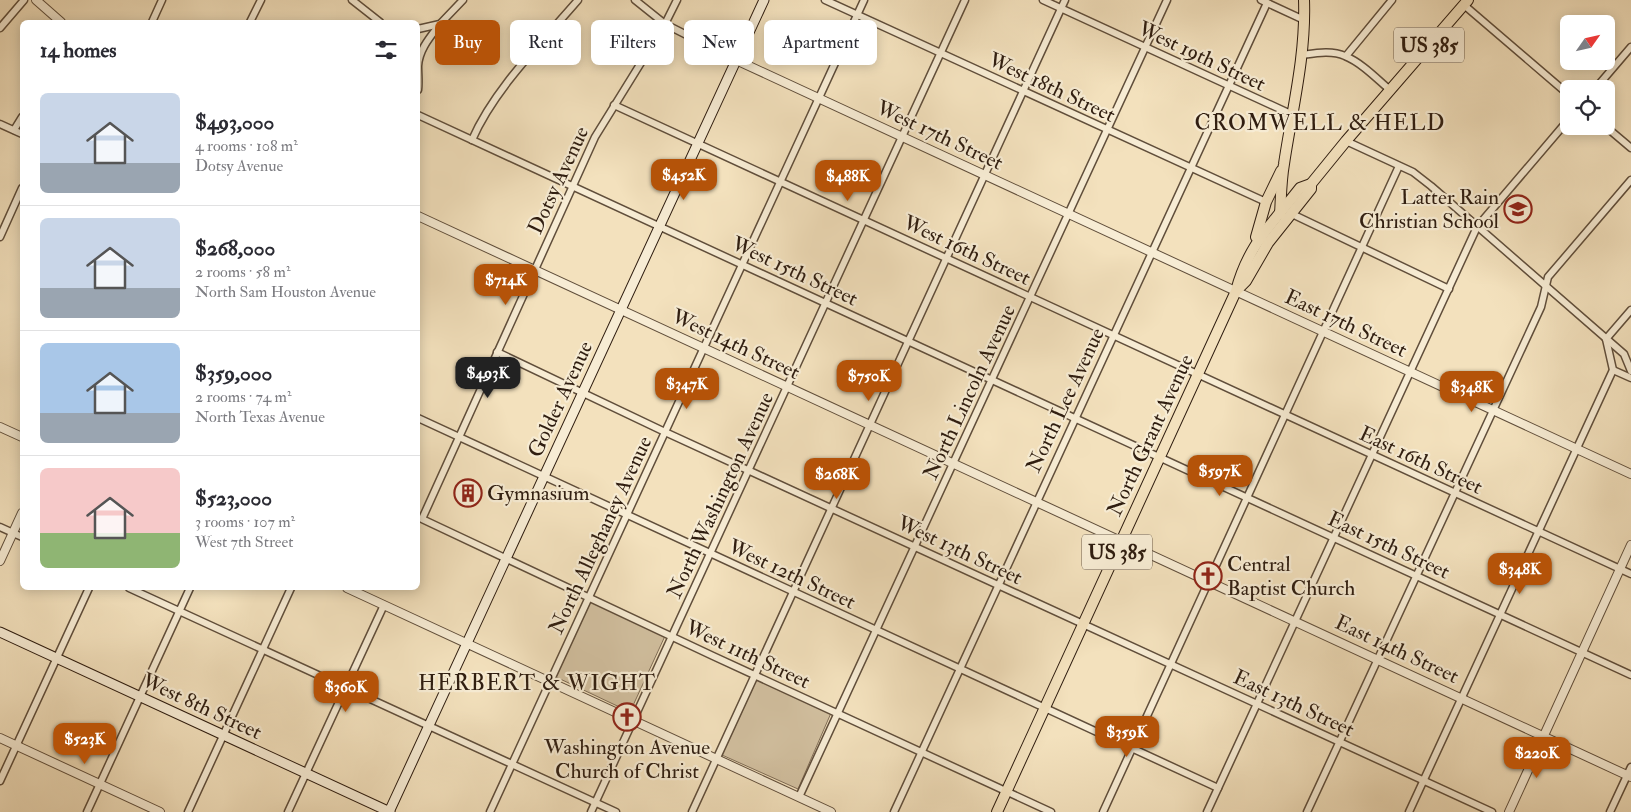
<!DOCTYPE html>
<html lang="en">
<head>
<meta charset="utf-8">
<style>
	:root { --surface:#fff; --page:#f2f2f3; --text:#2b2b33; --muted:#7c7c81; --line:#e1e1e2; --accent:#b45309 }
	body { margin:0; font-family:"IM FELL Double Pica",serif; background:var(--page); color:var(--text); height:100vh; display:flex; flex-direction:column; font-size:19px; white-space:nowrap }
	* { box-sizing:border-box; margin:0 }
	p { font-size:16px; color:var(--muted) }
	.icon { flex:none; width:28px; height:28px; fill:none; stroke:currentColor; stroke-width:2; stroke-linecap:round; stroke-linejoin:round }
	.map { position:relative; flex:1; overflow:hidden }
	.sheet { position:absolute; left:20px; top:20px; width:400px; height:570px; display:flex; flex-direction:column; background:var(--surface); border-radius:8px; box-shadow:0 2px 12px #0003 }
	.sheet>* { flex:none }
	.top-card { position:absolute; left:435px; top:20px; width:475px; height:45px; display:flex; gap:10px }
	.needle { width:32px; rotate:56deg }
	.fabs { position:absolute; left:1560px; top:15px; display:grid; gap:10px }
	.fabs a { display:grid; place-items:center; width:55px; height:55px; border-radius:8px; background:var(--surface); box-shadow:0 2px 12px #0003; font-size:25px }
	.price { position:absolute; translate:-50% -42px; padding:0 11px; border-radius:10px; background:var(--accent); color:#fff; font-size:16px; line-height:32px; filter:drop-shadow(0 1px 2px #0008) }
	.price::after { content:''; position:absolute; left:50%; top:30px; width:15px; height:11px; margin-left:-8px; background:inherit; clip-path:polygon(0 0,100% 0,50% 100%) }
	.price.current { background:#222; color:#fff }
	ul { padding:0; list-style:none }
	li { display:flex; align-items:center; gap:15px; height:125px; padding:0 20px }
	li+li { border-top:1px solid var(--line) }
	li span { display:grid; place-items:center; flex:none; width:140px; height:100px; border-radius:8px; color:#555 }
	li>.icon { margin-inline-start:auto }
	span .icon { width:60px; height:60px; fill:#fffc; stroke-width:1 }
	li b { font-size:21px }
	h2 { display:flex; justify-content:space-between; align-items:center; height:60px; padding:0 20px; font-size:21px }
	.pill { padding:0 18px; border-radius:8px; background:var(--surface); box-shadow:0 2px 12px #0003; font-size:18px; line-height:45px }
	.pill.current { background:var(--accent); color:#fff }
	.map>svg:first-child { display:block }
	.green { fill:#d2c0a0; stroke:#806e58 }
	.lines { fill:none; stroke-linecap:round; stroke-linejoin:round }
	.minor-casing { stroke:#604e3b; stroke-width:9 }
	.tertiary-casing { stroke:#604e3b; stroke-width:10 }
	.secondary-casing { stroke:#2f1d10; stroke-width:11 }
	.primary-casing { stroke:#2f1d10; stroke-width:12 }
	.minor { stroke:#f7ecd4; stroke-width:6 }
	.tertiary { stroke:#f7ecd4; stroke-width:8 }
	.secondary { stroke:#f7ecd4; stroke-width:9 }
	.primary { stroke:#f3e1bd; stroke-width:10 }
	.labels { text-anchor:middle; stroke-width:4.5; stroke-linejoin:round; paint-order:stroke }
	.shield { fill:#f7ecd4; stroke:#6b5b4b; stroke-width:1 }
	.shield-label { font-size:20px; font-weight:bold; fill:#2f1d10 }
	.street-label { font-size:21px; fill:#2f1d10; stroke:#f7ecd4 }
	.poi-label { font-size:21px; fill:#2f1d10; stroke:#f7ecd4; text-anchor:start }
	.neighbourhood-label { font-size:22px; letter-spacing:1px; fill:#2f1d10; stroke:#f7ecd4 }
</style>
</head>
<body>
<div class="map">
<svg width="1631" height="812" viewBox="0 0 1631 812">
	<rect width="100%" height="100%" fill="#f3e1bd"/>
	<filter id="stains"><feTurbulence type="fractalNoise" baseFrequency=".004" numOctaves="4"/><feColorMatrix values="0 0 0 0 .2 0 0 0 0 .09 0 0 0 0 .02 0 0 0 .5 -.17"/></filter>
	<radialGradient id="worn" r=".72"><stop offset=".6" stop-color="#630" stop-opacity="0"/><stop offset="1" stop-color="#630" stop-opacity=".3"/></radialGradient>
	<g class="green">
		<path d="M591,601L665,636L630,712L556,677Z"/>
		<path d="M757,679L831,713L798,789L722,755Z"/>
	</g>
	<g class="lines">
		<g class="minor-casing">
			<g id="minor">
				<path d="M352,0L380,22"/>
				<path d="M635,0L665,24L736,60"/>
				<path d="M677,0L665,24L595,137L422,519L713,656L1051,812"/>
				<path d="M825,0L1266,202"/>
				<path d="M1043,0L1293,115"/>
				<path d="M1261,0L1304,20"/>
				<path d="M1464,5L1569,95"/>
				<path d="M152,22L162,0"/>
				<path d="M250,22L261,0"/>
				<path d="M0,28L24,0"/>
				<path d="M418,29L440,24L463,0"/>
				<path d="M1302,55C1316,53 1332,50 1345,56C1362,63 1377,79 1390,90"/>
				<path d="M1346,56L1392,0"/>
				<path d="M1595,89L1631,47"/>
				<path d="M418,90C419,82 418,74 418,66C419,49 431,36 440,24"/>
				<path d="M614,105L1631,574"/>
				<path d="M418,115L1631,675"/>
				<path d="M0,124L22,134"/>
				<path d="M1605,126L1631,148"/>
				<path d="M14,130L22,117"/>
				<path d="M472,140C494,89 542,42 578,0"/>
				<path d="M1346,141L1413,172L1431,186L1624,354L1631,371"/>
				<path d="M1292,214L1449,289"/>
				<path d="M0,237L22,188"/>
				<path d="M1606,339L1631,310"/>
				<path d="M497,352L665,432L1492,812"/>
				<path d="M1613,370L1631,378"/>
				<path d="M418,418L1218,788"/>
				<path d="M0,527L22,537"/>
				<path d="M129,588L616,812"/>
				<path d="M0,781L89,588"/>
				<path d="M799,797L1167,0"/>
				<path d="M87,812L190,588"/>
				<path d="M188,812L291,588"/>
				<path d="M288,812L384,605"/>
				<path d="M490,812L864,0"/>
				<path d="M591,812L965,0"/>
				<path d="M692,812L1065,0"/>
				<path d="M894,812L1267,3"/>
				<path d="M1103,812L1399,166"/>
				<path d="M1207,812L1477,227L1569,119"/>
				<path d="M1307,812L1541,307L1548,277L1631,180"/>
				<path d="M1409,812L1613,370L1606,339"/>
				<path d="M1610,812L1631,767"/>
			</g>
		</g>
		<g class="tertiary-casing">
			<g id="tertiary">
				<path d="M36,0L61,22"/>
				<path d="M736,60L1631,474"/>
				<path d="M418,216L1631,777"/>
				<path d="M0,427L22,437"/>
				<path d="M0,561L22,513"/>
				<path d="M347,588L831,812"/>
				<path d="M0,738L160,812"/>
				<path d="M1509,812L1631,545"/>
			</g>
		</g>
		<g class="secondary-casing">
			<g id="secondary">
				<path d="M0,632L390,812"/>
				<path d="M389,812L764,0"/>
			</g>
		</g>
		<g class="primary-casing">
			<g id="primary">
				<path d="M1280,214C1281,198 1281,181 1284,164C1292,110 1306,56 1304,0"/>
				<path d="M1256,237L1266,202L1281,171"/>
				<path d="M1237,290L1246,281L1268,243L1311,189V184L1346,141L1468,0"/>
				<path d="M997,812L1236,291C1248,245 1272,224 1300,188L1311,184"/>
			</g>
		</g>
		<use href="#minor" class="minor"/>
		<use href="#tertiary" class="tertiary"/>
		<use href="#secondary" class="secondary"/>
		<use href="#primary" class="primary"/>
	</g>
	<defs>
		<g id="school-ring" transform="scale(1.4375)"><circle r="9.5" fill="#f7ecd4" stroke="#8f2418" stroke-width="1.5"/><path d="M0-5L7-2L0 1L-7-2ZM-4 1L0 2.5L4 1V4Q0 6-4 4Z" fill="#8f2418"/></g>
		<g id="building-ring" transform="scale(1.4375)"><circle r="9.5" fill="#f7ecd4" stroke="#8f2418" stroke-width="1.5"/><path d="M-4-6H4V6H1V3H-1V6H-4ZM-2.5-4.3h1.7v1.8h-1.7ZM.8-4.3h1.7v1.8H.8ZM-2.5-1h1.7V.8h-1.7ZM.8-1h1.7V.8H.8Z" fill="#8f2418"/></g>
		<g id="church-ring" transform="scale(1.4375)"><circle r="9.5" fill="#f7ecd4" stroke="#8f2418" stroke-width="1.5"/><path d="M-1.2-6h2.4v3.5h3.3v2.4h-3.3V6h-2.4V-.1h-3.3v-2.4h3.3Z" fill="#8f2418"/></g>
	</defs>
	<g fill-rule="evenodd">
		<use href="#school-ring" x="1518" y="209"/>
		<use href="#building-ring" x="468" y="493"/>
		<use href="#church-ring" x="1208" y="576"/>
		<use href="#church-ring" x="627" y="717"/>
	</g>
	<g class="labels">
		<g class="shield">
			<rect x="1394" y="27.5" width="70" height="35" rx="4"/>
			<rect x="1082" y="534.5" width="70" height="35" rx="4"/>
		</g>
		<g class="shield-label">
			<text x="1429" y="52">US 385</text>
			<text x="1117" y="559">US 385</text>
		</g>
		<g class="street-label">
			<text transform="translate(1202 56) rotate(25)" y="7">West 19th Street</text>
			<text transform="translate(1052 87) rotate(25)" y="7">West 18th Street</text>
			<text transform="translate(940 135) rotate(25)" y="7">West 17th Street</text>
			<text transform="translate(558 180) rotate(-65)" y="7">Dotsy Avenue</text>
			<text transform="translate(967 250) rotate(25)" y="7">West 16th Street</text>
			<text transform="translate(795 271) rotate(25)" y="7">West 15th Street</text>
			<text transform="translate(1346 323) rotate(25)" y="7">East 17th Street</text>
			<text transform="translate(736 344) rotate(25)" y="7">West 14th Street</text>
			<text transform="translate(969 392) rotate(-65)" y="7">North Lincoln Avenue</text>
			<text transform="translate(560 399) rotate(-65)" y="7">Golder Avenue</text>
			<text transform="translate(1065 400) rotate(-65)" y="7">North Lee Avenue</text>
			<text transform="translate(1150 435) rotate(-65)" y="7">North Grant Avenue</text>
			<text transform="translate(1421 460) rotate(25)" y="7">East 16th Street</text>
			<text transform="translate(720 495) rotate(-65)" y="7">North Washington Avenue</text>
			<text transform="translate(600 535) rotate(-65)" y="7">North Alleghaney Avenue</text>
			<text transform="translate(1389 545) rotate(25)" y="7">East 15th Street</text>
			<text transform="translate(960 550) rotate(25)" y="7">West 13th Street</text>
			<text transform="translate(792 574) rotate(25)" y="7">West 12th Street</text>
			<text transform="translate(1397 649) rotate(25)" y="7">East 14th Street</text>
			<text transform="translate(748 654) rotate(25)" y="7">West 11th Street</text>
			<text transform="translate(1294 703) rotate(25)" y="7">East 13th Street</text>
			<text transform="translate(202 706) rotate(25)" y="7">West 8th Street</text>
		</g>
		<g class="poi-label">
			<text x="1499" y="204" text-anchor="end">Latter Rain<tspan x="1499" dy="24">Christian School</tspan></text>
			<text x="487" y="500">Gymnasium</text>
			<text x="1227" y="571">Central<tspan x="1227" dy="24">Baptist Church</tspan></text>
			<text x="627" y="754" text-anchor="middle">Washington Avenue<tspan x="627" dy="24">Church of Christ</tspan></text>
		</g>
		<g class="neighbourhood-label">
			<text x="1320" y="130">CROMWELL &amp; HELD</text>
			<text x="537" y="690">HERBERT &amp; WIGHT</text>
		</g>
	</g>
	<rect width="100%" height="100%" filter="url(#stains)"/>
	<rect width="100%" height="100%" fill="url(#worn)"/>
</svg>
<div class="fabs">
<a><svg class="needle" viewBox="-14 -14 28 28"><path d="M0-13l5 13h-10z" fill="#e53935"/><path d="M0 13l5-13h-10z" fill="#7c7c81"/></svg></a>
<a><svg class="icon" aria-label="locate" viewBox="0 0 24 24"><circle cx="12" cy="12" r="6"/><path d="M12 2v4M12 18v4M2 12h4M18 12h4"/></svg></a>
</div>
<b class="price" style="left:684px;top:201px">$452K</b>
<b class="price" style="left:848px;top:202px">$488K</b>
<b class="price" style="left:506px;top:306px">$714K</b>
<b class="price current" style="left:488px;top:399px">$493K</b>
<b class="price" style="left:869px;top:402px">$750K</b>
<b class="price" style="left:687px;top:410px">$347K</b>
<b class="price" style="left:1472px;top:413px">$348K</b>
<b class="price" style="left:1220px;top:497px">$597K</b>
<b class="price" style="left:837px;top:500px">$268K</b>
<b class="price" style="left:1520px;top:595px">$348K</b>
<b class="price" style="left:346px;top:713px">$360K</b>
<b class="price" style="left:1127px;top:758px">$359K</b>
<b class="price" style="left:85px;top:765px">$523K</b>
<b class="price" style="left:1537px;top:779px">$220K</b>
<div class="top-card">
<a class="pill current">Buy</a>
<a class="pill">Rent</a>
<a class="pill">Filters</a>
<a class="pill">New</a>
<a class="pill">Apartment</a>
</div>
<section class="sheet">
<h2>14 homes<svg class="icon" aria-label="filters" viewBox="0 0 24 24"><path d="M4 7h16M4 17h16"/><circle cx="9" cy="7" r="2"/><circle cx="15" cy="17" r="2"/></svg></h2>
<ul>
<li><span style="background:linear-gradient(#c9d6e8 70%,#9aa5b1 0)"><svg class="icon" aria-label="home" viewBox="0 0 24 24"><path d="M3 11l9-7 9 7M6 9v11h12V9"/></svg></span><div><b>$493,000</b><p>4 rooms · 108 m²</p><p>Dotsy Avenue</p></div></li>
<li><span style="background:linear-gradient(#c9d6e8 70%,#9aa5b1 0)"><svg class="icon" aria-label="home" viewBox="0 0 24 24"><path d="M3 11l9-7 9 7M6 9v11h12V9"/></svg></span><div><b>$268,000</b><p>2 rooms · 58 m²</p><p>North Sam Houston Avenue</p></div></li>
<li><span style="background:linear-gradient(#a9c7e8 70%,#9aa5b1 0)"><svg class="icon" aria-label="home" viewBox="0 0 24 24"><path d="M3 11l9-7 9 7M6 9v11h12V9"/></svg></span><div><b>$359,000</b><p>2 rooms · 74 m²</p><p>North Texas Avenue</p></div></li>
<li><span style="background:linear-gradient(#f6c9c9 65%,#8fb573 0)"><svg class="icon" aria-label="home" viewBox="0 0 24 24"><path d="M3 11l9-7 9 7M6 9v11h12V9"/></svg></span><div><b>$523,000</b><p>3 rooms · 107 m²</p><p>West 7th Street</p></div></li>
</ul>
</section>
</div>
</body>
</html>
